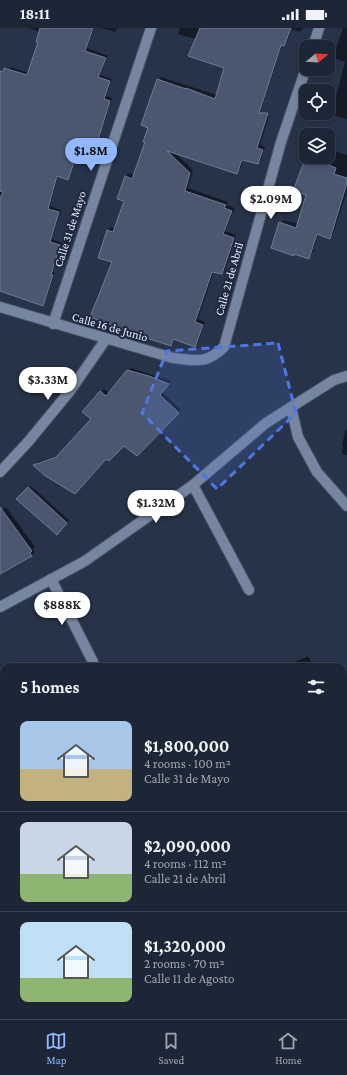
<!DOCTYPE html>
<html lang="en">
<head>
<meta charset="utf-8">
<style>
	:root { --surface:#1d2637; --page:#2a3242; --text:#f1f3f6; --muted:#a0a5ad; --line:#3b4352; --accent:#92b7fd }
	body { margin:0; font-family:"Crimson Pro",serif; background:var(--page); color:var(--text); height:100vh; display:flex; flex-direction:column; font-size:15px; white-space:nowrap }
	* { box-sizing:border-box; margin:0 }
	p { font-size:13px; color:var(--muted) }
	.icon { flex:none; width:22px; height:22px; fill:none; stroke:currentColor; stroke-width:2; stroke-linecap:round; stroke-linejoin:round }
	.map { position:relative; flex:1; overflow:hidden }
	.drawer { position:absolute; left:0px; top:635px; width:347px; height:356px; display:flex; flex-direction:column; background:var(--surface); border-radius:12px 12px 0 0; box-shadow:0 2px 6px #0003,0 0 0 1px var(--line) }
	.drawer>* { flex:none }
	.needle { width:26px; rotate:72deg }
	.tools { position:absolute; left:299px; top:12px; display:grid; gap:8px }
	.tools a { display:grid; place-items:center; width:36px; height:36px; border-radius:8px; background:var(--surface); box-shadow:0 2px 6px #0003,0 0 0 1px var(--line); font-size:20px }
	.price { position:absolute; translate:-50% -34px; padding:0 9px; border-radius:14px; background:#fff; color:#222; font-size:13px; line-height:26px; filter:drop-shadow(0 1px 2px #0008) }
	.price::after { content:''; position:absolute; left:50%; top:24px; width:12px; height:9px; margin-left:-6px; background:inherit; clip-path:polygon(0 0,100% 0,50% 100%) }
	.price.selected { background:var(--accent); color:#111 }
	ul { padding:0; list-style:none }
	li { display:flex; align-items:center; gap:12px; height:100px; padding:0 20px }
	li+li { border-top:1px solid var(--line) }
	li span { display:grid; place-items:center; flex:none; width:112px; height:80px; border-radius:8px; color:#555 }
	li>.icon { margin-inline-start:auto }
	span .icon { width:48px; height:48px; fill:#fffc; stroke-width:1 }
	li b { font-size:17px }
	h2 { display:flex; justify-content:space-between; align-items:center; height:48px; padding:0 20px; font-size:17px }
	.status { display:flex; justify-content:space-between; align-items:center; height:28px; padding:0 20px; background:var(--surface); direction:ltr }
	.status svg { height:11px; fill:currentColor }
	.dock { display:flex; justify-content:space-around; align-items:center; height:56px; border-top:1px solid var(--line); background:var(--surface); font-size:11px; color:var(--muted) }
	.dock a { display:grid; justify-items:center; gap:2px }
	.dock .selected { color:var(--accent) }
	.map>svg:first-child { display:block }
	.shadow { fill:#0007 }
	.building { fill:#4a576f; stroke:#6e7c96 }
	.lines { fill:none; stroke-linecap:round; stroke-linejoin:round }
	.minor-casing { stroke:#475164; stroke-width:12 }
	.minor { stroke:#7786a0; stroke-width:10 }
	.marked { fill:#4f76e1; fill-opacity:0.2; stroke:#4f76e1; stroke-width:3; stroke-dasharray:8 5; stroke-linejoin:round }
	.labels { text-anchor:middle; stroke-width:4; stroke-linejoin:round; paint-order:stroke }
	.street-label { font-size:12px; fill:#e6effd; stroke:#1d283e }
</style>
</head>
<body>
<div class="status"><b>18:11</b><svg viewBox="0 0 49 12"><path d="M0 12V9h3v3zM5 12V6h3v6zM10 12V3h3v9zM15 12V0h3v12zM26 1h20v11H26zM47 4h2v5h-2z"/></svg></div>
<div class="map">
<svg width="347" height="991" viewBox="0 0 347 991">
	<rect width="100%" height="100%" fill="#273349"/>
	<g class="shadow">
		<path d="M29,0H94L87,20L108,28L100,47L112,51L106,68L112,70L99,111L96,114L83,110L70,148L68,151L58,148L50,178L61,182L52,211L62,215L53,244L55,245L45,274L43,277L0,262V67L8,42L11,39L29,45L39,14L40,4Z"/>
		<path d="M101,0H118L115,4Z"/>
		<path d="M180,0H303L300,4L292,1L287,13L284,17L282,16L260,85L269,88L260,117L265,119L261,132L258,135L244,131L241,140L238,143L175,125L193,142L188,160L228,174L227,177L235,180L225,203L236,207L225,242L222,245L214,243L198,291L205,294L198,314L195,318L175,311L171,317L114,234L99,229L108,202L111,199L115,201L126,173L125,149L129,145L134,147L146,113L158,52L161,49L217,67L225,39L196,11L178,6Z"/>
		<path d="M343,0H347V91L331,87L345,34L333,30Z"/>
		<path d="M328,121L347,127V163L333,206L330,209L318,206L312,226L309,229L295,225L293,227L280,195L283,192L298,196L308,167L307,129H328Z"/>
		<path d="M131,340L171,353L162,364L181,382L137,427L124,416L106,430L34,437L37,434L59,427L92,391L101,364L104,361L110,365Z"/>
		<path d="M347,401V427L342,426L343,418H342L345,403Z"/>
		<path d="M31,458L69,492L57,506L17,471Z"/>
		<path d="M6,479L35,519L33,521L35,524L32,527L1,545L0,543V483Z"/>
		<path d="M308,628L314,639H284Z"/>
		<path d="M280,636L282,639H274Z"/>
		<path d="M4,905V954L0,955V906Z"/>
		<path d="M183,987H202L203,991H179Z"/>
		<path d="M288,987H309V991H284Z"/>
	</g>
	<g class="building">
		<path d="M40,0H93L85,23L106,30L98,49L110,53L104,71L110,73L97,115L82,111L68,152L57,148L48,181L59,184L50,214L60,217L51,247H53L43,278L0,263V170L3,164L0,163V43L3,44L4,40L27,47L38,14H36Z"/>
		<path d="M200,0H291L284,18L281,17L259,85H268L257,120L263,122L258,136L242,132L237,146L167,123L190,145L185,163L226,177L224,180L232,183L223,206L234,210L222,246L212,244L195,294L203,297L195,319L173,311L171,318L122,302V301L90,289L112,234L98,230L107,202L113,204L124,173L117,171L125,148L132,151L145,114H143L148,100L141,97L157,51L186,61V60L215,71L224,40L188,28Z"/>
		<path d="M306,129H312L330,134L329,137L336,140L334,146L347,150V155L330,211L317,206L309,231L294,226V228L271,220L279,194L296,200L306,167L293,163Z"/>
		<path d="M127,342L149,348L169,356L160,367L179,385L137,428L124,418L109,433L106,431L75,466L44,447L33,437L56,429L91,391L82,384L100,363L106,368Z"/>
		<path d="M28,459L67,495L57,507L16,471Z"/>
		<path d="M0,479L32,523L30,525L32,528L0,546Z"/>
	</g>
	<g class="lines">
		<g class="minor-casing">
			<g id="minor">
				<path d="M313,19L319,0"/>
				<path d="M0,279L173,330C198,332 205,337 224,319L281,114L306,40"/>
				<path d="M53,296L151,0"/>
				<path d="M291,379L298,409L317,444L347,478"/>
				<path d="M0,444L28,414L70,363L106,311"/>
				<path d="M193,457L249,562"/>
				<path d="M51,551L93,634"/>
				<path d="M0,579L85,533L193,457L266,395L334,352L347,348"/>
				<path d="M343,926L347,918"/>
				<path d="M0,981L4,980"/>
			</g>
		</g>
		<use href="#minor" class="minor"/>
	</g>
	<path class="marked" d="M278,315L296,385L217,461L142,385L167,323Z"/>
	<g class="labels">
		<g class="street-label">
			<text transform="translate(70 201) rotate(-72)" y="4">Calle 31 de Mayo</text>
			<text transform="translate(229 251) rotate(-74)" y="4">Calle 21 de Abril</text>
			<text transform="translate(110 299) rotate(16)" y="4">Calle 16 de Junio</text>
		</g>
	</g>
</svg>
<div class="tools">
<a><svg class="needle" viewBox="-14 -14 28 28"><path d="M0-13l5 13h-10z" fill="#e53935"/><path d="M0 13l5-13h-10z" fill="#a0a5ad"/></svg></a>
<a><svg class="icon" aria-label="locate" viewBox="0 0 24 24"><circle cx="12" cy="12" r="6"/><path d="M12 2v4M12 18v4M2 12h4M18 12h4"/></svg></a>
<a><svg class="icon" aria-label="layers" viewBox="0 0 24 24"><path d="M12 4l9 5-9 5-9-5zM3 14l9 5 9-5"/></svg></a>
</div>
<b class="price selected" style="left:91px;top:144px">$1.8M</b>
<b class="price" style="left:271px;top:192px">$2.09M</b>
<b class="price" style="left:48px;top:373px">$3.33M</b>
<b class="price" style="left:156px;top:496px">$1.32M</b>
<b class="price" style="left:62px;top:598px">$888K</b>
<section class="drawer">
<h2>5 homes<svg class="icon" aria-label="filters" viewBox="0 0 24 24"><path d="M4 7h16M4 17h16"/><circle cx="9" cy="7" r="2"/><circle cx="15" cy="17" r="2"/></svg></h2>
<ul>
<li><span style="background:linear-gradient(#a9c7e8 60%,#c2b280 0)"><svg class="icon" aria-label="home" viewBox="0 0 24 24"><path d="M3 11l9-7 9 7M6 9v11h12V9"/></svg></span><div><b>$1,800,000</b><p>4 rooms · 100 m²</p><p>Calle 31 de Mayo</p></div></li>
<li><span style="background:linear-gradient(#c9d6e8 65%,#8fb573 0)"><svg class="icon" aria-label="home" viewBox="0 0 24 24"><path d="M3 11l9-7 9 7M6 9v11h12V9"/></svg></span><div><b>$2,090,000</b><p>4 rooms · 112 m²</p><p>Calle 21 de Abril</p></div></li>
<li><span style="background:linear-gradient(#bfe0f5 70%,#8fb573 0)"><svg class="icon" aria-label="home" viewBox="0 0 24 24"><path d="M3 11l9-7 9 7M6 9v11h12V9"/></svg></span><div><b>$1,320,000</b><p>2 rooms · 70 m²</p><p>Calle 11 de Agosto</p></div></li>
</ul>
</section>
</div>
<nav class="dock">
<a class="selected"><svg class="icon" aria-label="map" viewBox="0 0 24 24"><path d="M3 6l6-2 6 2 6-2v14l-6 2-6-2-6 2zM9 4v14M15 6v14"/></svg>Map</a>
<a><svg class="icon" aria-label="saved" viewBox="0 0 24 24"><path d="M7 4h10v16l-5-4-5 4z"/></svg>Saved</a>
<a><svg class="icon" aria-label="home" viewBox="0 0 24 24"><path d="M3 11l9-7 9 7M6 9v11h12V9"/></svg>Home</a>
</nav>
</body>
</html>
